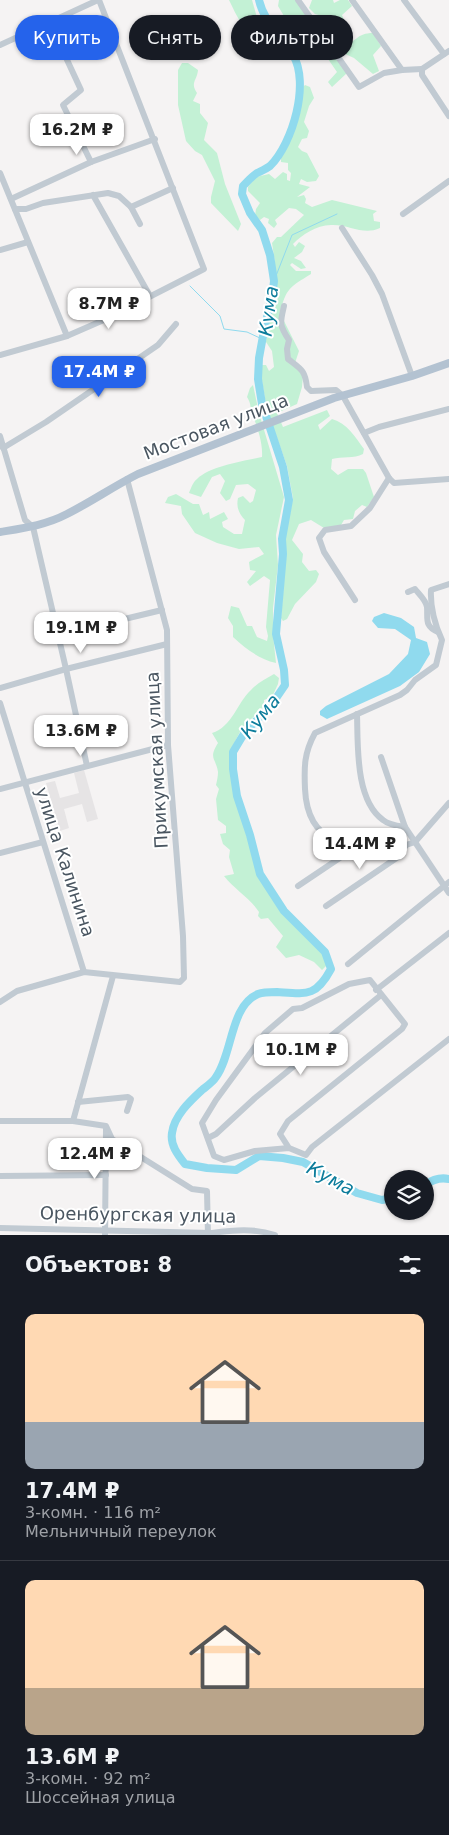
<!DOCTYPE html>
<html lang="ru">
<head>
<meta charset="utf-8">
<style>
	:root { --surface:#171b24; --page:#242831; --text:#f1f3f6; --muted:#9ea1a6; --line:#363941; --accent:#2563eb }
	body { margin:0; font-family:"DejaVu Sans",sans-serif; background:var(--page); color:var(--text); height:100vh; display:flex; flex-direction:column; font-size:19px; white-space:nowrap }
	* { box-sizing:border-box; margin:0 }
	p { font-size:16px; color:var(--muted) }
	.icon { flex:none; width:28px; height:28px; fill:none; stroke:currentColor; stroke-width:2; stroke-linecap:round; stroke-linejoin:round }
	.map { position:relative; height:1235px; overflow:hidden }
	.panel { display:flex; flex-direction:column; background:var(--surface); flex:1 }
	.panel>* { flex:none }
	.top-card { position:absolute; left:15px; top:15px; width:420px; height:45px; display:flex; gap:10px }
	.controls { position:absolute; left:384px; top:1170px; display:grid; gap:10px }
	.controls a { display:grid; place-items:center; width:50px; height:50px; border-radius:50%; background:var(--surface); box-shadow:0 1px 4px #0004; font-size:25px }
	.price { position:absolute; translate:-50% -42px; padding:0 11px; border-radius:10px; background:#fff; color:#222; font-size:16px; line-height:32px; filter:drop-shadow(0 1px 2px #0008) }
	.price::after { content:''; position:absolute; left:50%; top:30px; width:15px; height:11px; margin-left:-8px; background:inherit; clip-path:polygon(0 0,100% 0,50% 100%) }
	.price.on { background:var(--accent); color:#fff }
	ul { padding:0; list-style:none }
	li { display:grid; align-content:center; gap:10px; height:265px; padding:0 25px }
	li+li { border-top:1px solid var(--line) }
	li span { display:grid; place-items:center; height:155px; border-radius:10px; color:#555 }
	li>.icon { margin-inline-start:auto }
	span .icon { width:90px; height:90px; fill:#fffc; stroke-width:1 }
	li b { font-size:21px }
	h2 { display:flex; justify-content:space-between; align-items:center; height:60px; padding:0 25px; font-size:21px }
	.tag { padding:0 18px; border-radius:22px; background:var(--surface); box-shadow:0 1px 4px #0004; font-size:18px; line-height:45px }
	.tag.on { background:var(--accent); color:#fff }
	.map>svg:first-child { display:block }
	.education { fill:#e6e4e5 }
	.green { fill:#c3f1d5 }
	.water { fill:#90daee }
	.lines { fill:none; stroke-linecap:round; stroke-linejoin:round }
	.stream { stroke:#90daee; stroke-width:1 }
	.river { stroke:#90daee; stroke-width:8 }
	.minor { stroke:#c1cad2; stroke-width:6 }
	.major { stroke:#b3c2d1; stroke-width:8 }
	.labels { text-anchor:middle; stroke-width:4; stroke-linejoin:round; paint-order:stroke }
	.street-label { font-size:18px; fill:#4a5661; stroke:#fff }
	.water-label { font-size:19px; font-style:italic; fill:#0c7c9b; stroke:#fff }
</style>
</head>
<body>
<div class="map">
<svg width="449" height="1235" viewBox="0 0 449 1235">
	<rect width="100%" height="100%" fill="#f5f3f3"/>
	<path class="education" d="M84,770L98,819L87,822L82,804L64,809L69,828L60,831L46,783L55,781L60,798L79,793L74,773Z"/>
	<g class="green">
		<path d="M229,0H252L262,35C240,27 239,20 229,0Z"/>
		<path d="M279,0H296L347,73L332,87L328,82L337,72L328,59L317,52L310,53L296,36L278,6Z"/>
		<path d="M312,0H333L334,3L340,0H348L352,6L342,15C346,25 347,29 342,39L343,47C356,42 357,33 373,33L381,46L373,55L379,71L373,74L354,58L345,54L338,47V33L326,31L331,24L329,18L315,14L309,8Z"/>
		<path d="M182,63H188L198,70C197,81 190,82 197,93L193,101L200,104V113L208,123L204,140L217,153L225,184L241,224L238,231L211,203V197L215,181L202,155L195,151L186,141L178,105V70Z"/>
		<path d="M305,85L310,87L314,98L309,106L304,122L309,131L307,138L302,139L298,147L302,151L307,153L319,176L316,181L307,182L301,179L299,184L310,187L297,197L304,195L306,199L305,203L312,207L332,200L377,211L373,214L374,221L380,222V228C363,236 349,224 331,225C316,225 302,235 293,244L295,247L299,242L305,246L302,252L294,258L301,261L306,268L301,269L292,263L290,265L296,271H311V274C290,287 286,288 280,313L299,351L294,366L303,375L302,387L297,404L277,413L283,427L327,410L330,416L318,425L320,430L332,419C347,423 355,437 364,449L363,454C354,459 342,456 332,459L331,469L338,475L348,469H363L366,473L374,497L367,507L362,505L355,511L353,519L344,520L341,525L324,528L311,520L299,524L292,540L303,554L302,562L309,571L316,570L319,574L316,582L295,604L287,619L283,621L281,618L286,556L285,539L293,498L287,466L267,410L260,369L262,365H266L269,371L274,367L272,351L266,342L267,327L275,298V263L272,243L277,237H281L304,215L296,209L289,208L275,220L277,224L274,228L268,223L269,219L264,217L260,220L255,216L256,209L260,203L248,191V187L256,177L269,174L275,179L283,172L287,174V180L290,181L291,173L288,170V163L281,162V156C293,134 303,113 302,88Z"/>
		<path d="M253,385L259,413L284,497L276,535L278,565L273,608V635L276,663C259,659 246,649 233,637V626L228,618L231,606L239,608L247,626H252L257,637L267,641L268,636L266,627L270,580L264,576L250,586L247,582L256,571L250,570L249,562L264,554L259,547L239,549L217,543L195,533L182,514L181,506L165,503L168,497L176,494L193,504H199L203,515L209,512L210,519L224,512L228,519L222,522L223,527L234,534H242L245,520C239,514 236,507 238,498L243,496L250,503L253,501L256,490L248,484L236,485L230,499L226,501L220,493L225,481L220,474L212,477L201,497L189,493C191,488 193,482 197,479C210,466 244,461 262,457C263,442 257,427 252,413C250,407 251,403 247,397L250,388Z"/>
		<path d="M274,674L279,678L278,684L272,697L264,700V706L241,730L230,751V770L234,796L259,875L282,913L323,953L327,965L322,970L314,962L299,955L286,958L276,947L283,936L268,918L261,919L258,916L259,912C250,898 234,889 224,876L234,874L229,857L230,850L223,844L220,834L226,833V826L218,820L216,799L219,789L216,785C217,781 218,776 218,772C216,758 208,759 218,743L212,733C232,727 237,703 251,690C257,683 266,679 274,674Z"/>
	</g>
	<path class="water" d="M384,613L401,618L414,627L416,638L427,642L430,654L419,672L400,686L327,719L320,715V711L326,706L389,674L408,654L411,640L395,629L378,628L372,621L374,617Z"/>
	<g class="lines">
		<g class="stream">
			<path d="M274,281L292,235L337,214"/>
			<path d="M190,286L220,316L224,329L247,332L262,339"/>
		</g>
		<g class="river">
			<path d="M259,0C264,23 282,35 293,55C310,83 293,143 270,166C266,169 261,171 257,173C251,177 247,182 243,186L242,194L250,213L262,230L270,255L274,281L272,298L265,325L259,358L258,379L262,404L283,467L289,500L282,539L283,554L276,634L284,670L285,685L270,707L245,732L233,752V769L237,796L250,835L260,874L284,911L325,952L331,969C316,997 307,994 277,992C272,992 263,992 258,994C230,1006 233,1053 216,1077C213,1082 207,1086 202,1090C190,1101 174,1116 172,1133C170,1145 178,1155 185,1164L207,1168L236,1170L259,1156L283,1158L303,1162L357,1193L382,1200L392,1198"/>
			<path d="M425,1185C432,1180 440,1177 449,1179"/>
		</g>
		<g class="minor">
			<path d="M298,0L359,87L384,73L402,70"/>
			<path d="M352,0L402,70L422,69"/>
			<path d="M404,0L444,54"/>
			<path d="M49,21L81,90L63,105L91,162"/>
			<path d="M0,45L98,0"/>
			<path d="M449,51L422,69V75L449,116"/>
			<path d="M0,173L67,336"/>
			<path d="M93,195L150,296"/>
			<path d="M11,199L91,162L155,139"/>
			<path d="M131,207L140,224"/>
			<path d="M15,209H26L43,203L108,193L119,196L131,207L173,188"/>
			<path d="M403,214L449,181"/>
			<path d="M342,228L372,275L382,294L412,376"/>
			<path d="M0,250L28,242"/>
			<path d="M284,306C280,323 279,325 289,340L287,349L288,359C301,369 305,370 307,387L311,391L336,390L343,396L389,478"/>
			<path d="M0,355L67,336L106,319L204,269L99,0"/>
			<path d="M364,433L379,427L449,409"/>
			<path d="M0,436L25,520L33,527L66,669L87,766"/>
			<path d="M3,448L46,422L158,345L176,324"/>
			<path d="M449,584L431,590C430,606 435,626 442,640L436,665L415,680L407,690L400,695L315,733C304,753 304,767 305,789C308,853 358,846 406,845L415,842L449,803"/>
			<path d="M408,592L415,589C419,594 426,600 427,607C428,619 424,626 438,632"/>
			<path d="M355,600L324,552L319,538L325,530L351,526L370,508L389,478L394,483L449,479"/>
			<path d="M58,635L162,610"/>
			<path d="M0,688L66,669L167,644"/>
			<path d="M0,703L84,972"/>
			<path d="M357,714C358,745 355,800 383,820C389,825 398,826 405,827"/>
			<path d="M381,757L405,827L449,893"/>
			<path d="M0,789L168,745"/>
			<path d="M0,853L43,842"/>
			<path d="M298,886L359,845"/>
			<path d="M326,906L398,857L406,845"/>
			<path d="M348,964L449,882"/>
			<path d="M376,990L449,933"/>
			<path d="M0,1002L17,991L84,972L180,982L184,978L183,936L168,745L167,630L127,479"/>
			<path d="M78,1102L128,1097L131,1099L127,1111"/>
			<path d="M0,1121H73L106,1126L112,1139L192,1189L207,1191L208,1235"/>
			<path d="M73,1121L113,976"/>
			<path d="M208,1138L216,1134L255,1098L381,995"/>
			<path d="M289,1148L280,1134L288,1121L402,1029L405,1024L370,980L349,984L302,1008L293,1009L265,1033L216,1100L202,1123L214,1156L224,1160L255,1151L289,1148L306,1155L312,1147L449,1039"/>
			<path d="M0,1176L106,1175"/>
			<path d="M0,1228L212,1233C233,1230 255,1228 275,1235"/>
			<path d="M105,1235L106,1129"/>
		</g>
		<path class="major" d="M0,532C24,528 46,525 67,514C91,502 114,486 138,474L334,398L412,376L449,363"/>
	</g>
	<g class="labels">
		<g class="street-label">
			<text transform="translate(216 427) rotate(-21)" y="6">Мостовая улица</text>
			<text transform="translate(157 760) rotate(-93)" y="6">Прикумская улица</text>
			<text transform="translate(65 862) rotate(72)" y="6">улица Калинина</text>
			<text transform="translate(138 1215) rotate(1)" y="6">Оренбургская улица</text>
		</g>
		<g class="water-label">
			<text transform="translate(268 311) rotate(-82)" y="7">Кума</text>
			<text transform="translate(260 716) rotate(-51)" y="7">Кума</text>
			<text transform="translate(331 1178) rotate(28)" y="7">Кума</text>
		</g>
	</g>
</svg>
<div class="controls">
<a><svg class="icon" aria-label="layers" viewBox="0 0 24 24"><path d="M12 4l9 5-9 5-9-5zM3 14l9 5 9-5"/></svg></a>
</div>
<b class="price" style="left:77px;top:156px">16.2M ₽</b>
<b class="price" style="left:109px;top:330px">8.7M ₽</b>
<b class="price on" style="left:99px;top:398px">17.4M ₽</b>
<b class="price" style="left:81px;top:654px">19.1M ₽</b>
<b class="price" style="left:81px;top:757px">13.6M ₽</b>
<b class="price" style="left:360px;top:870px">14.4M ₽</b>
<b class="price" style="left:301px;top:1076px">10.1M ₽</b>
<b class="price" style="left:95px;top:1180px">12.4M ₽</b>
<div class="top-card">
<a class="tag on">Купить</a>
<a class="tag">Снять</a>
<a class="tag">Фильтры</a>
</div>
</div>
<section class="panel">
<h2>Объектов: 8<svg class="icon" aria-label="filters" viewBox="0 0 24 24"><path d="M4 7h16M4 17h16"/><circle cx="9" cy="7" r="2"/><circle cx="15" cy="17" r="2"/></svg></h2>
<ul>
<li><span style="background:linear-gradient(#ffd9b3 70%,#9aa5b1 0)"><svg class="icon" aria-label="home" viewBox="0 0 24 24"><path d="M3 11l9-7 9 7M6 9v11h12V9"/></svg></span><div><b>17.4M ₽</b><p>3-комн. · 116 m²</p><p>Мельничный переулок</p></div></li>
<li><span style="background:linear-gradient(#ffd9b3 70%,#b9a48a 0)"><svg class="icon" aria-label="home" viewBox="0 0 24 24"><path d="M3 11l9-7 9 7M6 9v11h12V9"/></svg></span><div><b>13.6M ₽</b><p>3-комн. · 92 m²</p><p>Шоссейная улица</p></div></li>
</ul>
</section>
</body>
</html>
